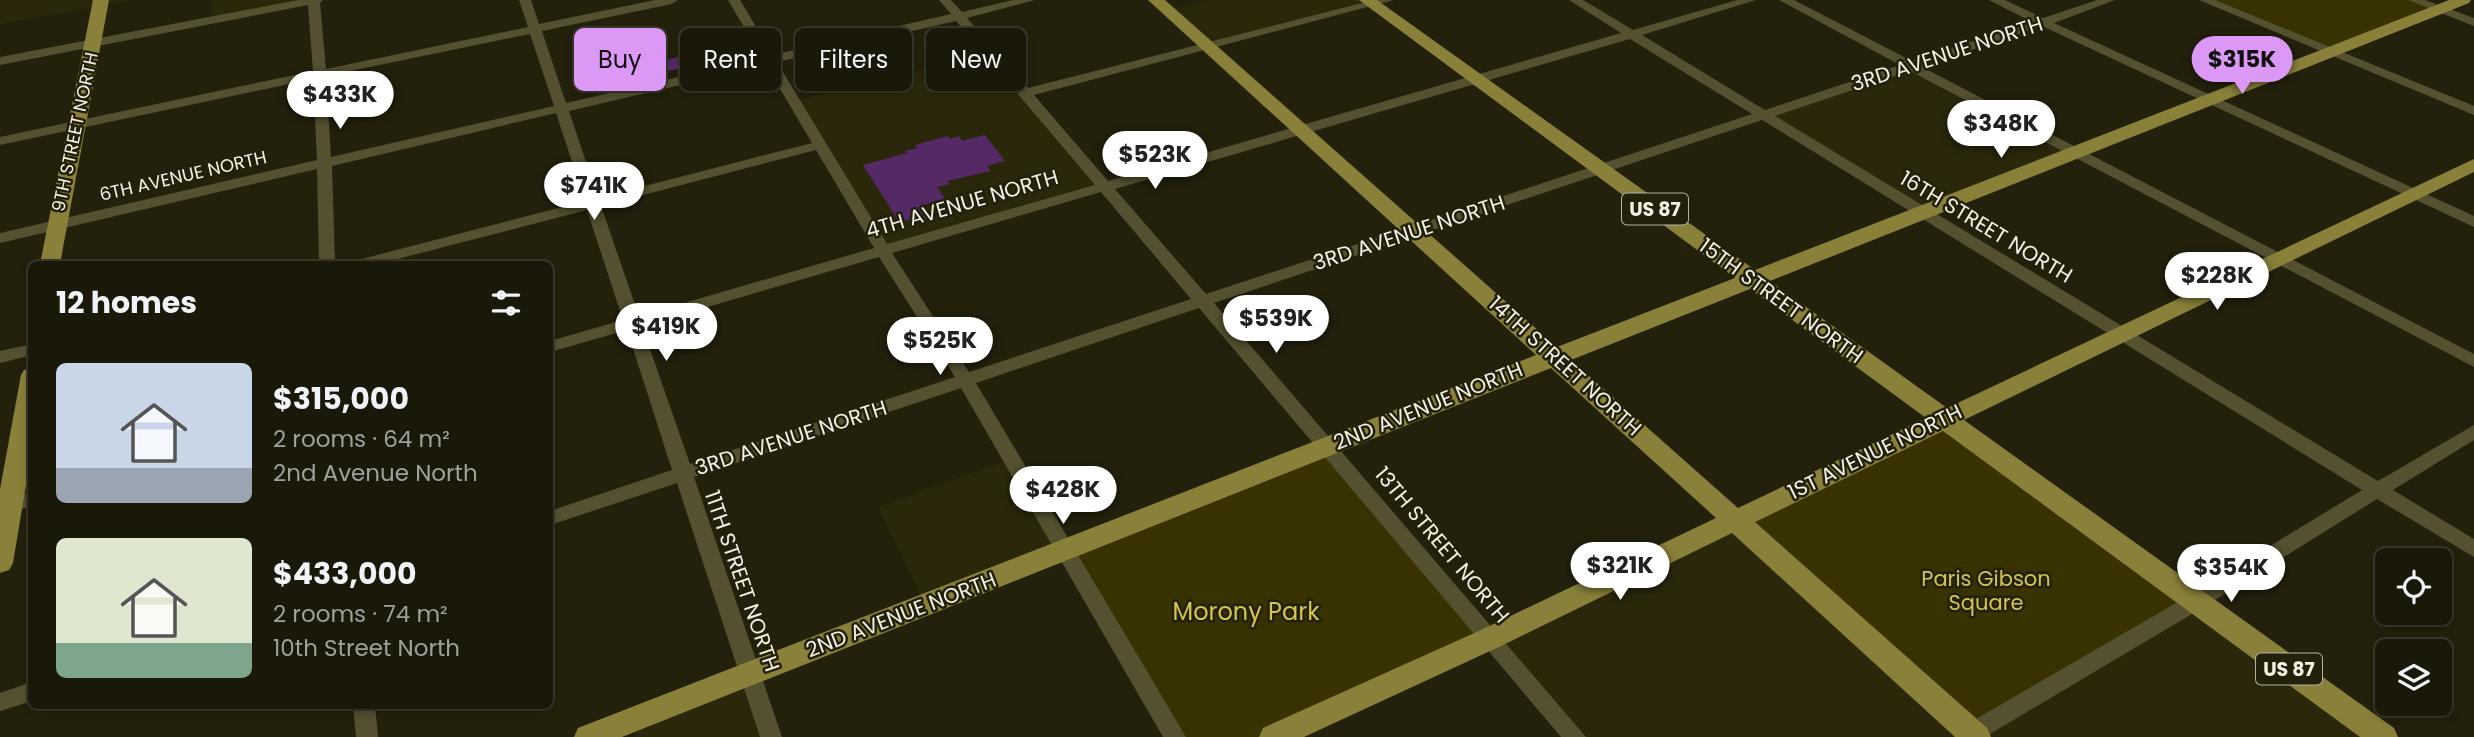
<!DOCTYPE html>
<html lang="en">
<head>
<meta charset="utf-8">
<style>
	:root { --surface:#1a1809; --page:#272517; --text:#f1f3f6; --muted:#9fa09c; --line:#38372a; --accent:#db99f5 }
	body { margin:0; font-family:Poppins,sans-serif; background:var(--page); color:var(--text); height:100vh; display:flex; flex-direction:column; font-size:26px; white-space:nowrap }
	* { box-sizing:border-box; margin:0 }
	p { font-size:23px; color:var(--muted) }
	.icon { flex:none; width:38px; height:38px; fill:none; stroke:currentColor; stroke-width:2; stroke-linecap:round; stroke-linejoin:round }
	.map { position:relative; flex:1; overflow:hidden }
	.sheet { position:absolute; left:28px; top:261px; width:525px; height:448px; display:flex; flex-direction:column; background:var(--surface); border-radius:10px; box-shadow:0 4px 10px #0003,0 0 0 2px var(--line) }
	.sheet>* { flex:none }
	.guide { position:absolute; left:574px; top:28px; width:665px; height:63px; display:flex; gap:14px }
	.fabs { position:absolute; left:2375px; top:548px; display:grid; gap:14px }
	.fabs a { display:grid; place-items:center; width:77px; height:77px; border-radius:10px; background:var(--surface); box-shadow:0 4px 10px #0003,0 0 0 2px var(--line); font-size:35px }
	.price { position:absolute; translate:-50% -60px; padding:0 16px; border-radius:24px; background:#fff; color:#222; font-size:23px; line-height:46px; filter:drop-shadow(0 2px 4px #0008) }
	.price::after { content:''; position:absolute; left:50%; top:42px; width:21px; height:16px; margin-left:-10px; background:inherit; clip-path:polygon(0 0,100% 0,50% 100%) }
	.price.current { background:var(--accent); color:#111 }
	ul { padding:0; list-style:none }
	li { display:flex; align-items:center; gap:21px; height:175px; padding:0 28px }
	li span { display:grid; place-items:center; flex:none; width:196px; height:140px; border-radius:10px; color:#555 }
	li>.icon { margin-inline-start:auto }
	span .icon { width:84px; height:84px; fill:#fffc; stroke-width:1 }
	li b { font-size:30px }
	h2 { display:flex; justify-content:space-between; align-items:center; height:84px; padding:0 28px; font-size:30px }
	.pill { padding:0 24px; border-radius:10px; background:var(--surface); box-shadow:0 4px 10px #0003,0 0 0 2px var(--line); font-size:24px; line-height:63px }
	.pill.current { background:var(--accent); color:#111 }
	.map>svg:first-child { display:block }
	.built { fill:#2a270b }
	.green { fill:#383200 }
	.building { fill:#552965 }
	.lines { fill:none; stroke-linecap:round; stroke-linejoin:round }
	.minor { fill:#545030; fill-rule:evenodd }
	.major { fill:#89803a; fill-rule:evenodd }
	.labels { text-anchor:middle; stroke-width:5; stroke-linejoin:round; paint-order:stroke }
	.far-street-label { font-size:18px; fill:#f2f1e4; stroke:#23200c }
	.shield { fill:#23200c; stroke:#b4b2a3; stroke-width:2 }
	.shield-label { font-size:19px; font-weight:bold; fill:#f2f1e4 }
	.street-label { font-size:21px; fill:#f2f1e4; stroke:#23200c }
	.park-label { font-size:21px; fill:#d4c54e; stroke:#23200c }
	.near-park-label { font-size:24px; fill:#d4c54e; stroke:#23200c }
</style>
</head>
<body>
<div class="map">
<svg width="2474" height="737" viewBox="0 0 2474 737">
	<rect width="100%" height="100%" fill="#23200c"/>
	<g class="built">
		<path d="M0,0H131L0,24Z"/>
		<path d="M212,0H317L212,20Z"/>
		<path d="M1211,0H1367L1372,4L1207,46L1168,10Z"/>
		<path d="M990,53L1104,187L883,251L792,101Z"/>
		<path d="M1910,66L2074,153L1921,212L1763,115Z"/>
		<path d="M1010,459L1063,551L925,605L878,507Z"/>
		<path d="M1735,520L2195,602L2383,737H1575L1491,638Z"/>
		<path d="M750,674L771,737H636L631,720Z"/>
	</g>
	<g class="green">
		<path d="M2205,0H2414L2439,9L2330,52Z"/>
		<path d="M1942,419L2195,602L1972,733L1735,520Z"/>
		<path d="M1328,446L1491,638L1274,737H1174L1063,551Z"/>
	</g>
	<g class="building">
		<path d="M659,45L667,60L681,56L687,67L612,82L602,58Z"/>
		<path d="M985,135L1005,161L987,166L991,171L947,181L950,184L937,187L945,199L923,205L931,218L917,222L914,218L899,222L863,165L907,153L905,151L917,148L915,145L948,136L950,139L959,136L962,141Z"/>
	</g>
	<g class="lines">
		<g class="minor">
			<path d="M298,0H323L320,3L326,69L528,27L519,0H531L539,24L655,0H678L672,4L542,31L566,103L762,58L728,0H740L773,55L951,14L939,0H951L962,12L1013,0H1035L967,18L1028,88L1374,0H1394L1034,95L1108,181L1621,33L1569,0H1583L1633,30L1737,0H1756L1642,35L1765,110L1900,65L1779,0H1794L1912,61L2032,22L1989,0H2005L2043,18L2097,0H2115L2054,23L2474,216V227L2042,26L1922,67L2474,354V367L1910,71L1775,116L2378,481L2474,425V440L2393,490L2474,539V557L2377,499L2202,608L1985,737H1954L1957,730L2188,596L2362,490L1762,120L1214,303L1586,737H1561L1199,308L976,383L1186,737H1163L961,388L694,477L782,737H760L677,483L550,525V511L672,470L627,330L550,352V341L623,320L587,210L378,264H352L354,261L585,201L556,113L332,166L335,264H319L317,169L0,243V233L317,160L313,79L0,145V137L313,71L308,5L0,65V57ZM956,21L1095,185L887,244L777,62ZM530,34L554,106L331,157L326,76ZM1630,39L1752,114L1206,294L1115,189ZM766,65L812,143L598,198L569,111ZM816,150L874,248L639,316L601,206ZM1101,192L1191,299L969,372L892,253ZM879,257L955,377L690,464L642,326Z"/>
			<path d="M2199,0H2215L2474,106V115Z"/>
			<path d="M2408,0H2425L2474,18V26Z"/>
			<path d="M32,344V355L0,363V351Z"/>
			<path d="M32,492V506L0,515V501Z"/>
			<path d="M32,682V701L0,711V693Z"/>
			<path d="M353,705H375L378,737H356Z"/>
		</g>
		<g class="major">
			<path d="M93,0H109L60,264H40Z"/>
			<path d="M1148,0H1165L1557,347L1735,278L1359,0H1377L1755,270L2449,0H2471L2469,3L1770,281L1947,408L2474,159V172L1964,420L2394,728L2398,737H2360L1943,431L1755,522L1987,728L1991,737H1955L1732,533L1501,646L1304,737H1259L1263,728L1481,630L1716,518L1551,368L622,737H574L578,728L1536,355ZM1750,289L1926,418L1738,508L1571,360Z"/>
			<path d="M32,368V449L13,563L9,570L0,573V489L21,375L24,370Z"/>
		</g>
	</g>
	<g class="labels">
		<g class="far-street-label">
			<text transform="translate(75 132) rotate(-78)" y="6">9TH STREET NORTH</text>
			<text transform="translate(183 176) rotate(-13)" y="6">6TH AVENUE NORTH</text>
		</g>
		<g class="shield">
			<rect x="1622" y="193.5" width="66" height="31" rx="5"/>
			<rect x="2256" y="653.5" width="66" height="31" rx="5"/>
		</g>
		<g class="shield-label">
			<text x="1655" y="216">US 87</text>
			<text x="2289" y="676">US 87</text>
		</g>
		<g class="street-label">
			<text transform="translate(1947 54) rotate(-18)" y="7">3RD AVENUE NORTH</text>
			<text transform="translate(962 204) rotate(-16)" y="7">4TH AVENUE NORTH</text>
			<text transform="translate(1986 227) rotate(31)" y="7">16TH STREET NORTH</text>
			<text transform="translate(1409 233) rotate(-18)" y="7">3RD AVENUE NORTH</text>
			<text transform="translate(1781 301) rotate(36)" y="7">15TH STREET NORTH</text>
			<text transform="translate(1565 366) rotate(42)" y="7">14TH STREET NORTH</text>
			<text transform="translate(1428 406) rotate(-22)" y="7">2ND AVENUE NORTH</text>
			<text transform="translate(791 438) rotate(-18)" y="7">3RD AVENUE NORTH</text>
			<text transform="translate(1875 452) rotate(-26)" y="7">1ST AVENUE NORTH</text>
			<text transform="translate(1442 545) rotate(50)" y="7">13TH STREET NORTH</text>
			<text transform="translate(742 581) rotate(71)" y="7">11TH STREET NORTH</text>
			<text transform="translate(901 615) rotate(-21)" y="7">2ND AVENUE NORTH</text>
		</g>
		<g class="park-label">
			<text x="1986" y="586">Paris Gibson<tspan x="1986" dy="24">Square</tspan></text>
		</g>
		<g class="near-park-label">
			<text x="1246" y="620">Morony Park</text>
		</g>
	</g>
</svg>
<div class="fabs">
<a><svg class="icon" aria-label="locate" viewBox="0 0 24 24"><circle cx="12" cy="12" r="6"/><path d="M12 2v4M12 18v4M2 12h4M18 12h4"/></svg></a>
<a><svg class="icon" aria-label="layers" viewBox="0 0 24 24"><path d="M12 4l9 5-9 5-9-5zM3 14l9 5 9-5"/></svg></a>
</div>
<b class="price current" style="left:2242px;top:96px">$315K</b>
<b class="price" style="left:340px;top:131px">$433K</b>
<b class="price" style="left:2001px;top:160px">$348K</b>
<b class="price" style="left:1155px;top:191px">$523K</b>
<b class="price" style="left:594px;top:222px">$741K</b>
<b class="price" style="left:2217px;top:312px">$228K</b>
<b class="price" style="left:1276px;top:355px">$539K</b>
<b class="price" style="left:666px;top:363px">$419K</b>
<b class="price" style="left:940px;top:377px">$525K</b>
<b class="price" style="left:1063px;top:526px">$428K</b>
<b class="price" style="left:1620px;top:602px">$321K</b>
<b class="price" style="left:2231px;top:604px">$354K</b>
<div class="guide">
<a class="pill current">Buy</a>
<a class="pill">Rent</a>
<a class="pill">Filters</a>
<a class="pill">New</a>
</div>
<section class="sheet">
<h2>12 homes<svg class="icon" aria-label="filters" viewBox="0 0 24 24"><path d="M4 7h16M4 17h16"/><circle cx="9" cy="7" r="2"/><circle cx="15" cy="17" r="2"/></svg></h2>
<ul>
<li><span style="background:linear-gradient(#c9d6e8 75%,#9aa5b1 0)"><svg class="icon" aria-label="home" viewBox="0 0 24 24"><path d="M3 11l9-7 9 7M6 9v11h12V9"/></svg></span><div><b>$315,000</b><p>2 rooms · 64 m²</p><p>2nd Avenue North</p></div></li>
<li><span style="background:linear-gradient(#dfe7d0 75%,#7fa58c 0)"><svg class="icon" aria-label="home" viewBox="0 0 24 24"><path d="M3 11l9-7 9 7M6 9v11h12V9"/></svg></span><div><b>$433,000</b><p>2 rooms · 74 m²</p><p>10th Street North</p></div></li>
</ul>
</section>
</div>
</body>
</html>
